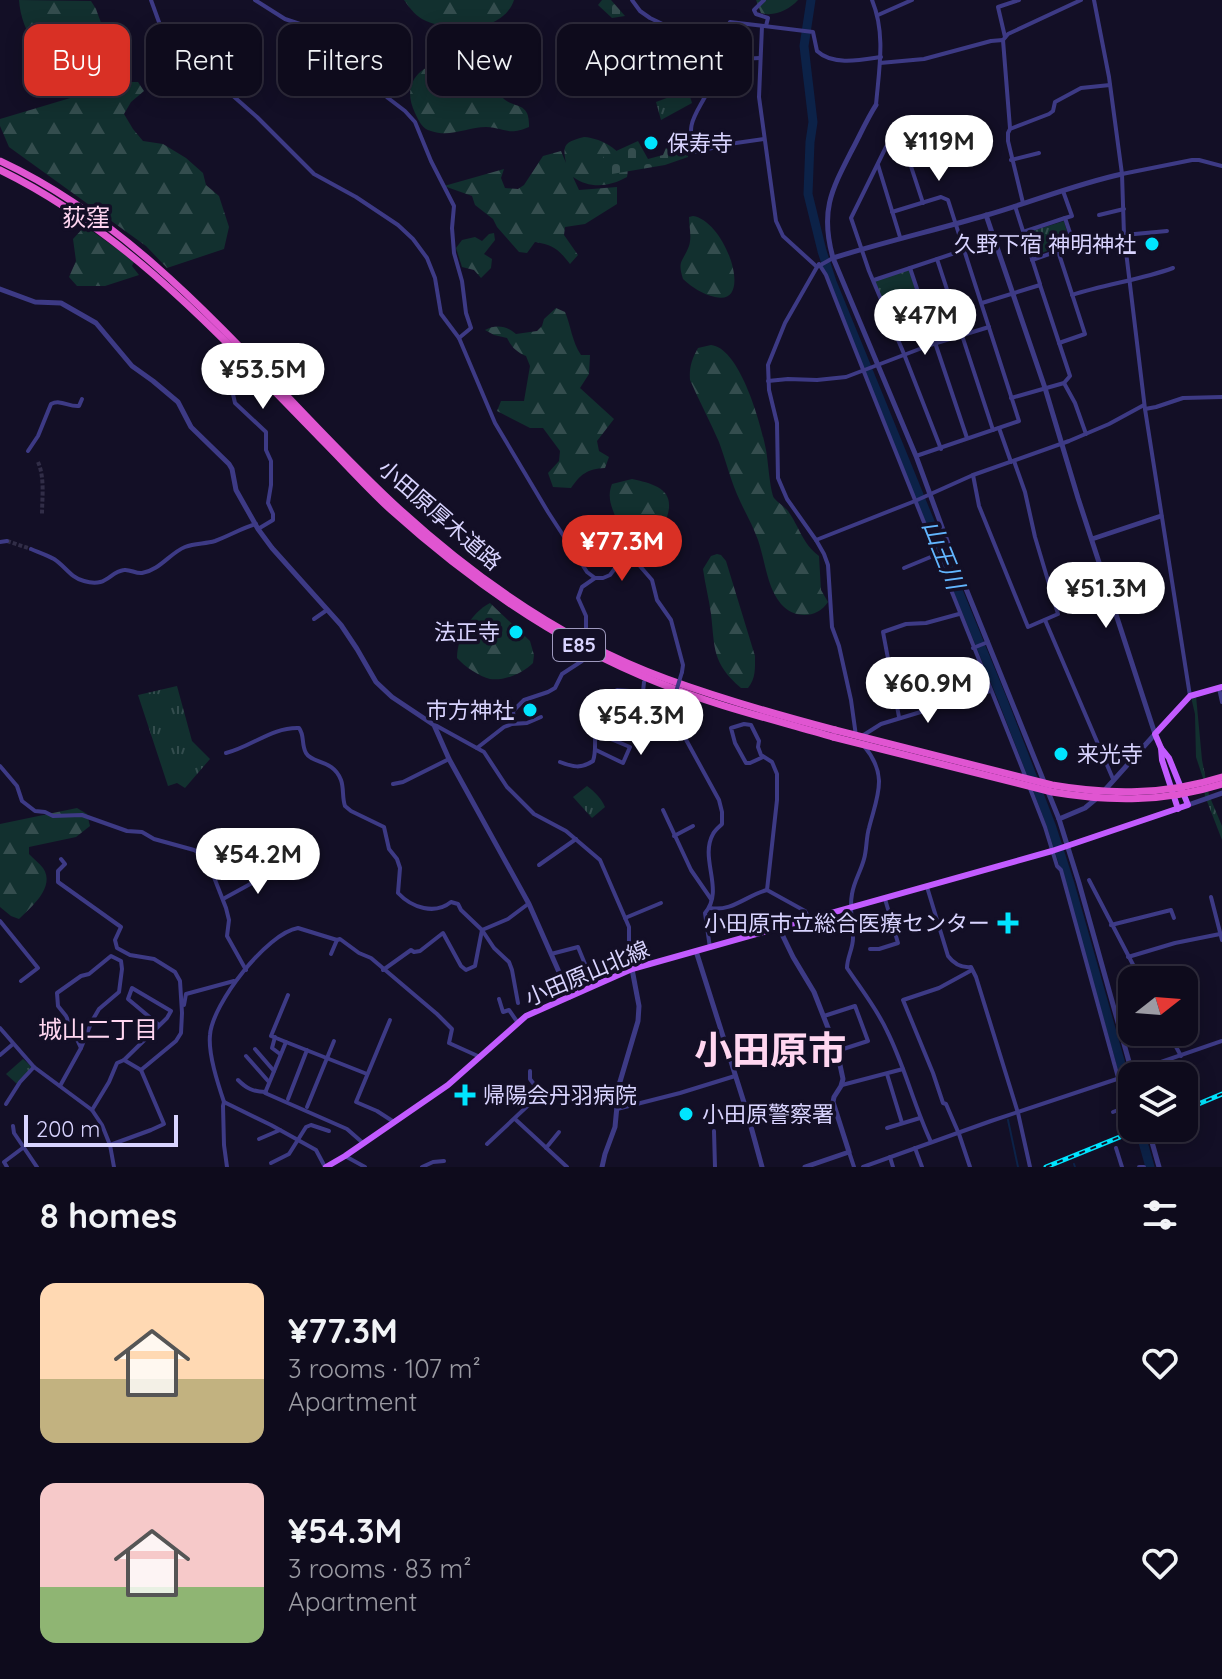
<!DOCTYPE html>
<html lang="en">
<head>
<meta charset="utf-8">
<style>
	:root { --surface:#0e0b1c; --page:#1c1929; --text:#f1f3f6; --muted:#9b9ba3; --line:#2e2b3b; --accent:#d93025 }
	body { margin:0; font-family:Quicksand,"Noto Sans JP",sans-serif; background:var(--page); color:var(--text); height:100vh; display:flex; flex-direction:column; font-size:30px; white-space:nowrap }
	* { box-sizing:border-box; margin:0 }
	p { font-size:26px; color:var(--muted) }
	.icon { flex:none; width:44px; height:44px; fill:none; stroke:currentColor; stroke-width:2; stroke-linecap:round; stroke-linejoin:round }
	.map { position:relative; height:1167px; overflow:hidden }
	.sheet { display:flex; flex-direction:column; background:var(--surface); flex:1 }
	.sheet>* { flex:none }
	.top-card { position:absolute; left:24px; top:24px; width:800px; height:72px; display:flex; gap:16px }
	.needle { width:52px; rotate:73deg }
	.controls { position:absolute; left:1118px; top:966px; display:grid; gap:16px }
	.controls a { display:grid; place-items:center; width:80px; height:80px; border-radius:16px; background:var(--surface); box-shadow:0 4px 20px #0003,0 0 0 2px var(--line); font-size:40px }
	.scale { position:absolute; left:24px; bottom:20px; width:154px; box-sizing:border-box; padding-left:8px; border:4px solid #d9d4ff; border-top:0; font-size:22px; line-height:28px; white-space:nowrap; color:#d9d4ff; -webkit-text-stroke:6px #130f26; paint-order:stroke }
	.price { position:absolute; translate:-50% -68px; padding:0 18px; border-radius:28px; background:#fff; color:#222; font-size:26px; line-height:52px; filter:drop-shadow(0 2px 4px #0008) }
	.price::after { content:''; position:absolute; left:50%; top:48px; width:24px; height:18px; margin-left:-12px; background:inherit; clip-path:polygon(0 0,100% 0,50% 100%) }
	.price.active { background:var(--accent); color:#fff }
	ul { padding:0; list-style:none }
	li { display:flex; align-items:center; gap:24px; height:200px; padding:0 40px }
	li span { display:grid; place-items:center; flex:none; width:224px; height:160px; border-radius:16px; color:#555 }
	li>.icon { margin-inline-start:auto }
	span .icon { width:96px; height:96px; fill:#fffc; stroke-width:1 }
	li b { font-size:34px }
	h2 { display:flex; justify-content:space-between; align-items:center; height:96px; padding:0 40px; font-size:34px }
	.chip { padding:0 28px; border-radius:16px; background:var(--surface); box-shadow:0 4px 20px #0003,0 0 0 2px var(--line); font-size:28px; line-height:72px }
	.chip.active { background:var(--accent); color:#fff }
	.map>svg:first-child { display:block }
	.grass { fill:url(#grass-tufts) }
	.forest { fill:url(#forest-firs) }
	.cemetery { fill:url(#cemetery-stones) }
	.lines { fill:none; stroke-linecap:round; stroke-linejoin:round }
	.stream { stroke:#0c2248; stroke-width:2 }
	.river { stroke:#0c2248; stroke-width:9 }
	.minor-tunnel { stroke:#312d47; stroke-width:4; stroke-dasharray:4 2; stroke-linecap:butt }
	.minor { stroke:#3d3a85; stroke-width:4 }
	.tertiary { stroke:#3d3a85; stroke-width:5 }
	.primary { stroke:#c25bff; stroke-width:6 }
	.trunk { stroke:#e055d1; stroke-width:7 }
	.rail-casing { stroke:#00e5ff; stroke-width:5 }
	.rail { stroke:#130f26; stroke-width:2; stroke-dasharray:6; stroke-linecap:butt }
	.minor-bridge { stroke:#3d3a85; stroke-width:4 }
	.trunk-bridge { stroke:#e055d1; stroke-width:7 }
	.poi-dot { fill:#00e5ff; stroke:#130f26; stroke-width:3 }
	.labels { text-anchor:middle; stroke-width:7; stroke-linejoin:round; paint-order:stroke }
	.shield { fill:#130f26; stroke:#9e99be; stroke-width:2 }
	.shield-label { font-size:20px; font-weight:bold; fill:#d9d4ff }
	.poi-label { font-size:22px; fill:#d9d4ff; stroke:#130f26; text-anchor:start }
	.street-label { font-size:22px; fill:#d9d4ff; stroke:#130f26 }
	.neighbourhood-label { font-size:24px; fill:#ffd6f0; stroke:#130f26 }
	.water-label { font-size:24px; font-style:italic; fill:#62b6ff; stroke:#130f26 }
	.town-label { font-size:38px; font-weight:bold; fill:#ffd6f0; stroke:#130f26 }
</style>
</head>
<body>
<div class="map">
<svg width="1222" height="1167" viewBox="0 0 1222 1167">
	<defs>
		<pattern id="grass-tufts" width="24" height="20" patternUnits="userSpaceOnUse" patternTransform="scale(2)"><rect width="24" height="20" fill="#12302f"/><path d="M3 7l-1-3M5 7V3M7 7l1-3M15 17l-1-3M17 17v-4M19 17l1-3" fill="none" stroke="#344d4e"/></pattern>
		<pattern id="forest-firs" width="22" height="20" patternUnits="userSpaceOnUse" patternTransform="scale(2)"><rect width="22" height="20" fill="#12302f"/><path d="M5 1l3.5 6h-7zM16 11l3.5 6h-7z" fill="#344d4e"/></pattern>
		<pattern id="cemetery-stones" width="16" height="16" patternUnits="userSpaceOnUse" patternTransform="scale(2)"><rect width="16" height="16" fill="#12302f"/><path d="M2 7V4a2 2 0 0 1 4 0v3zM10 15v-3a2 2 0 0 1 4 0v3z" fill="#344d4e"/></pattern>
	</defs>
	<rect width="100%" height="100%" fill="#130f26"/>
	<g class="grass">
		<path d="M688,90L692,103L661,120L656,102Z"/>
		<path d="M1064,221L1070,242L1034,256L1026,233Z"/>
		<path d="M910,269L919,297L886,309L875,281Z"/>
		<path d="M177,686L192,741L210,759L185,788L177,783L168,786L138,695Z"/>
		<path d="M1196,696L1202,760L1209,795L1222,826V840L1205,796L1203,778L1196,757L1195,714L1191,697Z"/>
		<path d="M587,786C595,792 601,798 605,807L592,818L573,797Z"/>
		<path d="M23,1059L32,1067L17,1084L6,1074Z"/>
	</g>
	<g class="forest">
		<path d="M19,0L91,1L96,9C102,27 114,51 115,69C116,91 90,100 74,88C68,83 66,73 61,66C55,57 46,53 38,46C26,35 20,15 19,0Z"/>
		<path d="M404,0H514C503,34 448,33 422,19C414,14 409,7 404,0Z"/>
		<path d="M756,0H798C789,10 774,17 761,13Z"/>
		<path d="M448,60C460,60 481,64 490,74C496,80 496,91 502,97C514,110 530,100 529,127C508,136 506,128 486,127C467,127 450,138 431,131C422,129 419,121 415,113C401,84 419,65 448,60Z"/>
		<path d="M122,82H138L144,91L131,102L124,114L133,129L143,141L163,144L186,158L203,173L206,185L219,196L229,227L224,249L167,268L146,246L9,147L0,126V119L77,96L94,95Z"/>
		<path d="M584,137C603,138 632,155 627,177C609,187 590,189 573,177L579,190L617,187V204L585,224L565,227L564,235L578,255L570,264C558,249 554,245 535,242L527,253L519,252L497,227L493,219L475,205L472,196L444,186L504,169L501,178L505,188L518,189L524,185L543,156L561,151L566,163C562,144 565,142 584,137Z"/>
		<path d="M693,216C726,221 755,307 715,297C702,294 693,288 683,279C677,260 683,262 689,246C692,237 689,226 689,217Z"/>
		<path d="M85,226L131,259L134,262L132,266L139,275L105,286H77L69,277L76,261L73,239Z"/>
		<path d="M494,233L495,240L484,254L492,259L491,268L481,278L474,270L462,267L456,248L462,240L475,237L482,241L489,234Z"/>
		<path d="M556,308L565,312C571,326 572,342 581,355H590L589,374L580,388L614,419L597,441L599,451L609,457L605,468C587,469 581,474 571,488L553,487L548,473L559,461L560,451L543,428H530L497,411L501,401H524L530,366L526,356C517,352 512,348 507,338L494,335L485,330C496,324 507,326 516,334L537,331L542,326L544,319Z"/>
		<path d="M711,345C740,348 761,424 766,450C768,460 770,491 774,498C778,503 784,506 788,511C800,528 802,543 819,556L821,590L828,602C817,619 794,619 781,604C767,588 765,560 758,540C753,526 746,514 740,501C731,482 726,461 719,442C710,421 699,401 690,380C689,367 692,359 698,348Z"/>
		<path d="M632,479C654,484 676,489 667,517C650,526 634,526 616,518C611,506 607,496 612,484Z"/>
		<path d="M717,554L721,555L726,561L755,656C755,668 756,678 748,688H741C712,663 715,649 711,614C709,599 705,584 703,569L711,556Z"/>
		<path d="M490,603L530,641L534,655L533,663C523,673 505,681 490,679C480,677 464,666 457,658C457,637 471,613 490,603Z"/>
		<path d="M77,808L87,814L90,826L76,837L29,847V854C33,858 39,863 43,868C56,887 31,907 19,919L11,916L0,907V824Z"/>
	</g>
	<g class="cemetery">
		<path d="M602,0H611L625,16L612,18L598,5Z"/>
		<path d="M638,141L648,159L663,155L666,148L673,151L675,148L688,152V157L665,165L612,174L603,157Z"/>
	</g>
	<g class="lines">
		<g class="stream">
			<path d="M1008,1120L1018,1167"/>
			<path d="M1074,1164L1075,1167"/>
		</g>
		<g class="river">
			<path d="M811,0L804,46L813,122L810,142L808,194L822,251L832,282L1002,698L1051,825L1070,884L1132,1103"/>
			<path d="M1139,1128L1150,1167"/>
		</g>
		<g class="minor-tunnel">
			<path d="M38,462C45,478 42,498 42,515"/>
			<path d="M7,541L31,549"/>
		</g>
		<g class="minor">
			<path d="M151,0L164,36L173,52L191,67L232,95L257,117L314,174L356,197L398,225L413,239L427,258L435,278L441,314L459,338L495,423L548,512L587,572L595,578"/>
			<path d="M255,0L285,19L306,26L313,32L318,46L344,59L358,69L388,98L405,111L415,122L431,161L454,206L452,228L454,253L462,281L466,313L471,328L459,338"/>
			<path d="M632,0L640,11L650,18L671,28L684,52L690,57L718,60L760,58"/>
			<path d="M764,0L754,10L756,14L768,18L766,26"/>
			<path d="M872,0C886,34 879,69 876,105"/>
			<path d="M1094,0L1109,77L1122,174L1124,235L1145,409L1190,696"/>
			<path d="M878,15L912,0"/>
			<path d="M762,26L759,97L776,221L783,236L816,266"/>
			<path d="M1005,37L998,7L1019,0"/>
			<path d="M711,59L730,22L813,32L817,51C833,66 861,60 881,57"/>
			<path d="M716,59C714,70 713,82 708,91C695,117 685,123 695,152L729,144L764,139"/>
			<path d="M880,63L924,59L991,41L1003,40"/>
			<path d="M1010,128L1003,40L1008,34L1081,0"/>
			<path d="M927,132L891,142L886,147L851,218L869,271L904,354L941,449"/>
			<path d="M902,139L923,203"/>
			<path d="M1011,160L1039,153"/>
			<path d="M878,165L900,237"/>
			<path d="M1122,174L1192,160H1199L1222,166"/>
			<path d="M1023,203L1008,141V133L1010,129L1049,114L1053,111L1055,102L1081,88L1110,85"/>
			<path d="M1015,206L1040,284"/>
			<path d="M892,212L941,197L948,200L1019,421L916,456"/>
			<path d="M1099,215L1124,209"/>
			<path d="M1023,232L1065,218"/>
			<path d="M1124,235L1167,231"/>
			<path d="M1072,239L1093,234"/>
			<path d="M1058,251L1085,334L1059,343"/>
			<path d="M937,259L993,430"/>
			<path d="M1032,260L1058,251L1072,239L1065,218L1072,216L1063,191"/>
			<path d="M819,264L826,275C891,443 960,610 1026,778"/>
			<path d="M910,268L967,438"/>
			<path d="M874,280L964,250"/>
			<path d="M1072,295C1106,284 1140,280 1173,268"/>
			<path d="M982,303L1040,285L1070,376L1064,383L1011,398"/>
			<path d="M229,354L232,390L235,403L266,432V450L271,461V485L268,503L273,514V520L258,529"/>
			<path d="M768,381L788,379L817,380L846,377L930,345L989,327"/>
			<path d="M1064,383L1075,403L1086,434"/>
			<path d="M1145,409L1156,407L1183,398L1222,397"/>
			<path d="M999,428L1011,462"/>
			<path d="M28,451L38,436L51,404C61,399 68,407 79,406L82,399"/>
			<path d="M973,475L979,506L1028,627L1058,614L1035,537L1025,492L1014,461"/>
			<path d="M816,540L787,499L778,478L777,423L769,390L768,365L785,323L817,267L833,258"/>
			<path d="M0,542L7,541"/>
			<path d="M31,549C38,552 47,555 54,559C65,566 71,578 84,581C107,588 109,572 124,570C130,569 136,574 142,573C160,570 170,553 185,547C195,543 205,544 215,541C229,536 242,528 256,524"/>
			<path d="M904,568L950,549"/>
			<path d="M314,619L327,610"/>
			<path d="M1045,620L1113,779"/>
			<path d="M586,631V616L578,598L582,587L595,578H603L610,575L619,563L625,559L632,560L639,565L652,580L657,600L671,620L683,665L682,672"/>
			<path d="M973,648L988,642"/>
			<path d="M1219,688L1222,702"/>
			<path d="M675,695L684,736L719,800L722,812V824C719,827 715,830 713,834C699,859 725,890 705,913L710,948"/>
			<path d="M899,717L883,632L906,624L926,623L959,614"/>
			<path d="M512,724L527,723L541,717"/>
			<path d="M595,724L596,709L617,690L643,692L644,682"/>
			<path d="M435,725L484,752L507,787L534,814L566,831L600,860L629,927V950L632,969"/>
			<path d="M594,732L630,747L623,763L596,750"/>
			<path d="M856,736L851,700L839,646L832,627L828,565L824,554L816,540L915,501L973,475L1069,441L1109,424L1144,405"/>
			<path d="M862,736L881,724L990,691"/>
			<path d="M864,746C889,776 877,796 869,828C866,838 867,849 864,859C861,871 854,881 852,894C849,909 853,923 853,938C853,949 847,957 847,968C861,989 877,1009 887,1031C905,1067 914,1106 931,1142"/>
			<path d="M477,748L504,727L512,724L514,721L513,711L524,700L548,692L555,688L562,674L582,661L581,654"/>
			<path d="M226,753C251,747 272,727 299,728C305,736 301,744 306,753C312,764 333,759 341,780C344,788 342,798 345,806L351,811L384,827L389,849L397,859L400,868L398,893C412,908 435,915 451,902L458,904L461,910L482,930L494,948L509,962L512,970L518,1003"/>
			<path d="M560,762C573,767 581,769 593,761C597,750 594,737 595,724L647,732L648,734L664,729L681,727"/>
			<path d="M0,766L17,786L22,801L35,811L45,812L53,816L82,815L127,831L142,832L154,839L194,850L201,854L210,867L226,908L229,920L227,936L246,970"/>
			<path d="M393,784L403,782L449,759"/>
			<path d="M1029,786L1045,827L1057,866L1061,870L1125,1103L1129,1125"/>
			<path d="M663,810L691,870L711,899"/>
			<path d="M674,836L693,826"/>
			<path d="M204,857L209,853L219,860L222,858L220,857"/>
			<path d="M61,859L65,864L58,871V882L121,927L115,940L117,948L130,955L154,959L175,972L180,981L182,1013L181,1033L176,1041L141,1070"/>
			<path d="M539,865L576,839"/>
			<path d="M1089,880L1141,980"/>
			<path d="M927,887L948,956C954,964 961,968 971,967L976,977L1018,1113L1030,1167"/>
			<path d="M767,890L805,911L810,920"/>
			<path d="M1211,897L1222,940"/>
			<path d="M223,899L252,883L254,881L252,879"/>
			<path d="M710,908C732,912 747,895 767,890L777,800V774L772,762L761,755L758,747L759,741L751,725L744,724L731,728L735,743L746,763H750L763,757"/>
			<path d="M625,918L661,903"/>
			<path d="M0,921L38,968L21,981"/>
			<path d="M1111,925L1171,910L1174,918"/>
			<path d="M870,949H879L898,943L885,899"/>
			<path d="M331,954L337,940"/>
			<path d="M551,954L578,947L594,986"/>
			<path d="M111,956L121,961L122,969L119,992L99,1009L92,1021L81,1048L66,1016L58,1006L57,993L81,976L89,974Z"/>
			<path d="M1128,957L1175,943L1220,934"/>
			<path d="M383,970L411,950L414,952L420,951L443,933L461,966L466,970L475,966L482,930L508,919L528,904"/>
			<path d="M499,999L503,1012L509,1010L518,1023"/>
			<path d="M184,1005L186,994L234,981"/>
			<path d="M824,1016L855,1006L868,1041L837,1051"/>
			<path d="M390,1020L356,1102L377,1111L394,1122"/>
			<path d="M0,1028L34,1067L92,1110L102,1125L110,1145L114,1167"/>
			<path d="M1168,1032L1181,1056"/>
			<path d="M275,1037L272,1048L280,1054"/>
			<path d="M286,1042L271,1036L288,995"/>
			<path d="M255,1049L274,1071"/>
			<path d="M0,1055L13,1044"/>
			<path d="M246,1056L269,1082"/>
			<path d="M124,1060L167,1018L171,1011L132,988L128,999L159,1025"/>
			<path d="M1132,1072L1222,1041"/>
			<path d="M887,1074L902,1123"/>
			<path d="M238,1080C246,1088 253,1092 266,1092"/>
			<path d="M842,1085L903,1069"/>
			<path d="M60,1086L81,1048"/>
			<path d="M514,1087L528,1106"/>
			<path d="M288,1099L307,1050"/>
			<path d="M224,1102L271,1125L316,1150L325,1167"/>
			<path d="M6,1104L20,1082L34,1067"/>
			<path d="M307,1107L334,1041"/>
			<path d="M617,1109L680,1093L735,1076"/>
			<path d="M92,1110L109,1082L117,1063L124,1060L141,1070L164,1124L151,1130L110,1145"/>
			<path d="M1113,1112L1126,1107"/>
			<path d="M515,1119L567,1167"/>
			<path d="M13,1126L14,1133L37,1167"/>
			<path d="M887,1128L920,1118"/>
			<path d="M714,1131L715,1167"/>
			<path d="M259,1139L280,1130"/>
			<path d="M363,1143L347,1129L265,1093L286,1042L367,1074"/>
			<path d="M487,1144L536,1098L542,1095L530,1079V1071"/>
			<path d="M546,1148L559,1132"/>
			<path d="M915,1148L922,1167"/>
			<path d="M1116,1148L1122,1167"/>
			<path d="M849,1152L854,1167"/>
			<path d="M345,1156L365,1167"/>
			<path d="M890,1157L893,1167"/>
			<path d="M271,1163L289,1154L306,1127L311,1125L329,1131"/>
			<path d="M7,1167L4,1162L24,1147"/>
			<path d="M227,1167L224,1145L223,1106L224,1102C218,1084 208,1054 210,1035C212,1004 267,933 298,928L337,940L340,939L359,953L371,958L437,1014L452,1029L449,1043L480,1057"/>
			<path d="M422,1167L433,1162L444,1161"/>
			<path d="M863,1167L991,1121L1132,1074"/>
			<path d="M970,1167L959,1134L946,1104L943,1103L933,1073L903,1000L939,988L972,970"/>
			<path d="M1139,1167H1144"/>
		</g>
		<g class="tertiary">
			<path d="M876,105C867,119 860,135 852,150C831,191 820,211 833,258L916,456L950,549L1059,819L1079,883L1133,1076"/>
			<path d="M986,215L1045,388L1078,498L1155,734L1104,791"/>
			<path d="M833,258C884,242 936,230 987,215C1032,202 1076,184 1122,174"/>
			<path d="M0,289L35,302L61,303L96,323L132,366L153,381L178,402L191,427L229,464L232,469L236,490L258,529L272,548L341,625L357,649L376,682L392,697L434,725L449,759L529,904L570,997"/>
			<path d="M1092,539L1161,516"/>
			<path d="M1188,805L1222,793"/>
			<path d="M1059,819L1085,808L1097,798"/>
			<path d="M779,928L793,957L814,992L837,1051L843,1079L841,1086L834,1097L833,1102L849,1152L805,1167"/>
			<path d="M696,951L747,1112L762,1167"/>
			<path d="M1148,1128L1159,1167"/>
			<path d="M602,1167L605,1154L615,1127L619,1085L638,1021L639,1006L632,969"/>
		</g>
		<g class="primary">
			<path d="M1178,809L1162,760L1161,748L1155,734L1190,696L1222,687"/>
			<path d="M326,1167L345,1156L448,1085L526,1016L632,969L1052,851L1188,805L1169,758L1161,748"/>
		</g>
		<g class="trunk">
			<path d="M0,161C161,236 267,386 394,504C473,577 565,642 667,679C722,699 778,715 835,730"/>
			<path d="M0,170C127,232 221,337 319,437C343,461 366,487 391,510C471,582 559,644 659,683C716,706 775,720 833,737"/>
		</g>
		<g class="rail-casing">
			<g id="rail">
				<path d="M1184,1110L1222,1094"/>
				<path d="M1046,1167L1142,1128"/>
			</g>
		</g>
		<use href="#rail" class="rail"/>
		<g class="minor-bridge">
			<path d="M581,654L586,631"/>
			<path d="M675,695L682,672"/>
		</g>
		<g class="trunk-bridge">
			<path d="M835,730L1052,785C1110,795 1165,795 1222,777"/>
			<path d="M833,737L1052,792C1111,802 1165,802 1222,784"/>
		</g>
	</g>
	<g class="poi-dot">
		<circle cx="651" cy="143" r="8"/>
		<circle cx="1152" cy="244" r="8"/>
		<circle cx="516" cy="632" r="8"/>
		<circle cx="530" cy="710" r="8"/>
		<circle cx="1061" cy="754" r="8"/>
		<path d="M1004 911h8v8h8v8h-8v8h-8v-8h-8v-8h8z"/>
		<path d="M461 1083h8v8h8v8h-8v8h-8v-8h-8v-8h8z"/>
		<circle cx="686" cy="1114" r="8"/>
	</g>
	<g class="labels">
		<rect class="shield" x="553" y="629" width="52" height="32" rx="6"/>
		<g class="shield-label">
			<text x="579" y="652">E85</text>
		</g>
		<g class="poi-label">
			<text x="667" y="151">保寿寺</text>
			<text x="1136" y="252" text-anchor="end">久野下宿 神明神社</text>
			<text x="500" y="640" text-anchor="end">法正寺</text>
			<text x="514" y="718" text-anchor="end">市方神社</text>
			<text x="1077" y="762">来光寺</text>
			<text x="990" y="931" text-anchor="end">小田原市立総合医療センター</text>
			<text x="483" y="1103">帰陽会丹羽病院</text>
			<text x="702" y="1122">小田原警察署</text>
		</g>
		<g class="street-label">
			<text transform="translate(440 515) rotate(41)" y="8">小田原厚木道路</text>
			<text transform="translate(587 973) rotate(-23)" y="8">小田原山北線</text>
		</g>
		<g class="neighbourhood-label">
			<text x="86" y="226">荻窪</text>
			<text x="98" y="1038">城山二丁目</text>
		</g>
		<g class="water-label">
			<text transform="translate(943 555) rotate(68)" y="8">山王川</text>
		</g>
		<g class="town-label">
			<text x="770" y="1064">小田原市</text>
		</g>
	</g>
</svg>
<div class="controls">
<a><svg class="needle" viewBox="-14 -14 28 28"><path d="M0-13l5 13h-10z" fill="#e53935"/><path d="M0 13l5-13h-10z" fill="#9b9ba3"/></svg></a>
<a><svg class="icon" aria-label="layers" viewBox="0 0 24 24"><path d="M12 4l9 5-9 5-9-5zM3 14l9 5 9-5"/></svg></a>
</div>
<div class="scale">200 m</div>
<b class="price" style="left:939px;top:183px">¥119M</b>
<b class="price" style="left:925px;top:357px">¥47M</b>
<b class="price" style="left:263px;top:411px">¥53.5M</b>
<b class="price active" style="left:622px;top:583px">¥77.3M</b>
<b class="price" style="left:1106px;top:630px">¥51.3M</b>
<b class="price" style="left:928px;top:725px">¥60.9M</b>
<b class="price" style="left:641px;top:757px">¥54.3M</b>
<b class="price" style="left:258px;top:896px">¥54.2M</b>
<div class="top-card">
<a class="chip active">Buy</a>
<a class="chip">Rent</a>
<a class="chip">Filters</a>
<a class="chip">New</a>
<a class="chip">Apartment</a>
</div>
</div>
<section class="sheet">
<h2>8 homes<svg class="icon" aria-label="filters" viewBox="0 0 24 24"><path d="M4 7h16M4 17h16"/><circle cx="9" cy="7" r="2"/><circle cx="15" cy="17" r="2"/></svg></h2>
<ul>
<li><span style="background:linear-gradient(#ffd9b3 60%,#c2b280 0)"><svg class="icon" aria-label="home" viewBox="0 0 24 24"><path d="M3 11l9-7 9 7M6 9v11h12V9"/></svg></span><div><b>¥77.3M</b><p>3 rooms · 107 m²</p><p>Apartment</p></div><svg class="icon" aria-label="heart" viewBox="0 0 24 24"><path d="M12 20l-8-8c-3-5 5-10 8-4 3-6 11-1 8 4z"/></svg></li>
<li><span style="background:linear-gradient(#f6c9c9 65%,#8fb573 0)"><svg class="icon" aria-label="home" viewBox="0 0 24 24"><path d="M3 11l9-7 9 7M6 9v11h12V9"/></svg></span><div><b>¥54.3M</b><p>3 rooms · 83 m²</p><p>Apartment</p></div><svg class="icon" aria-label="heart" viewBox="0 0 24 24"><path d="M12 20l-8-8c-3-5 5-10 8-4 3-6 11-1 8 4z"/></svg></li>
</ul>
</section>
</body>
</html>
